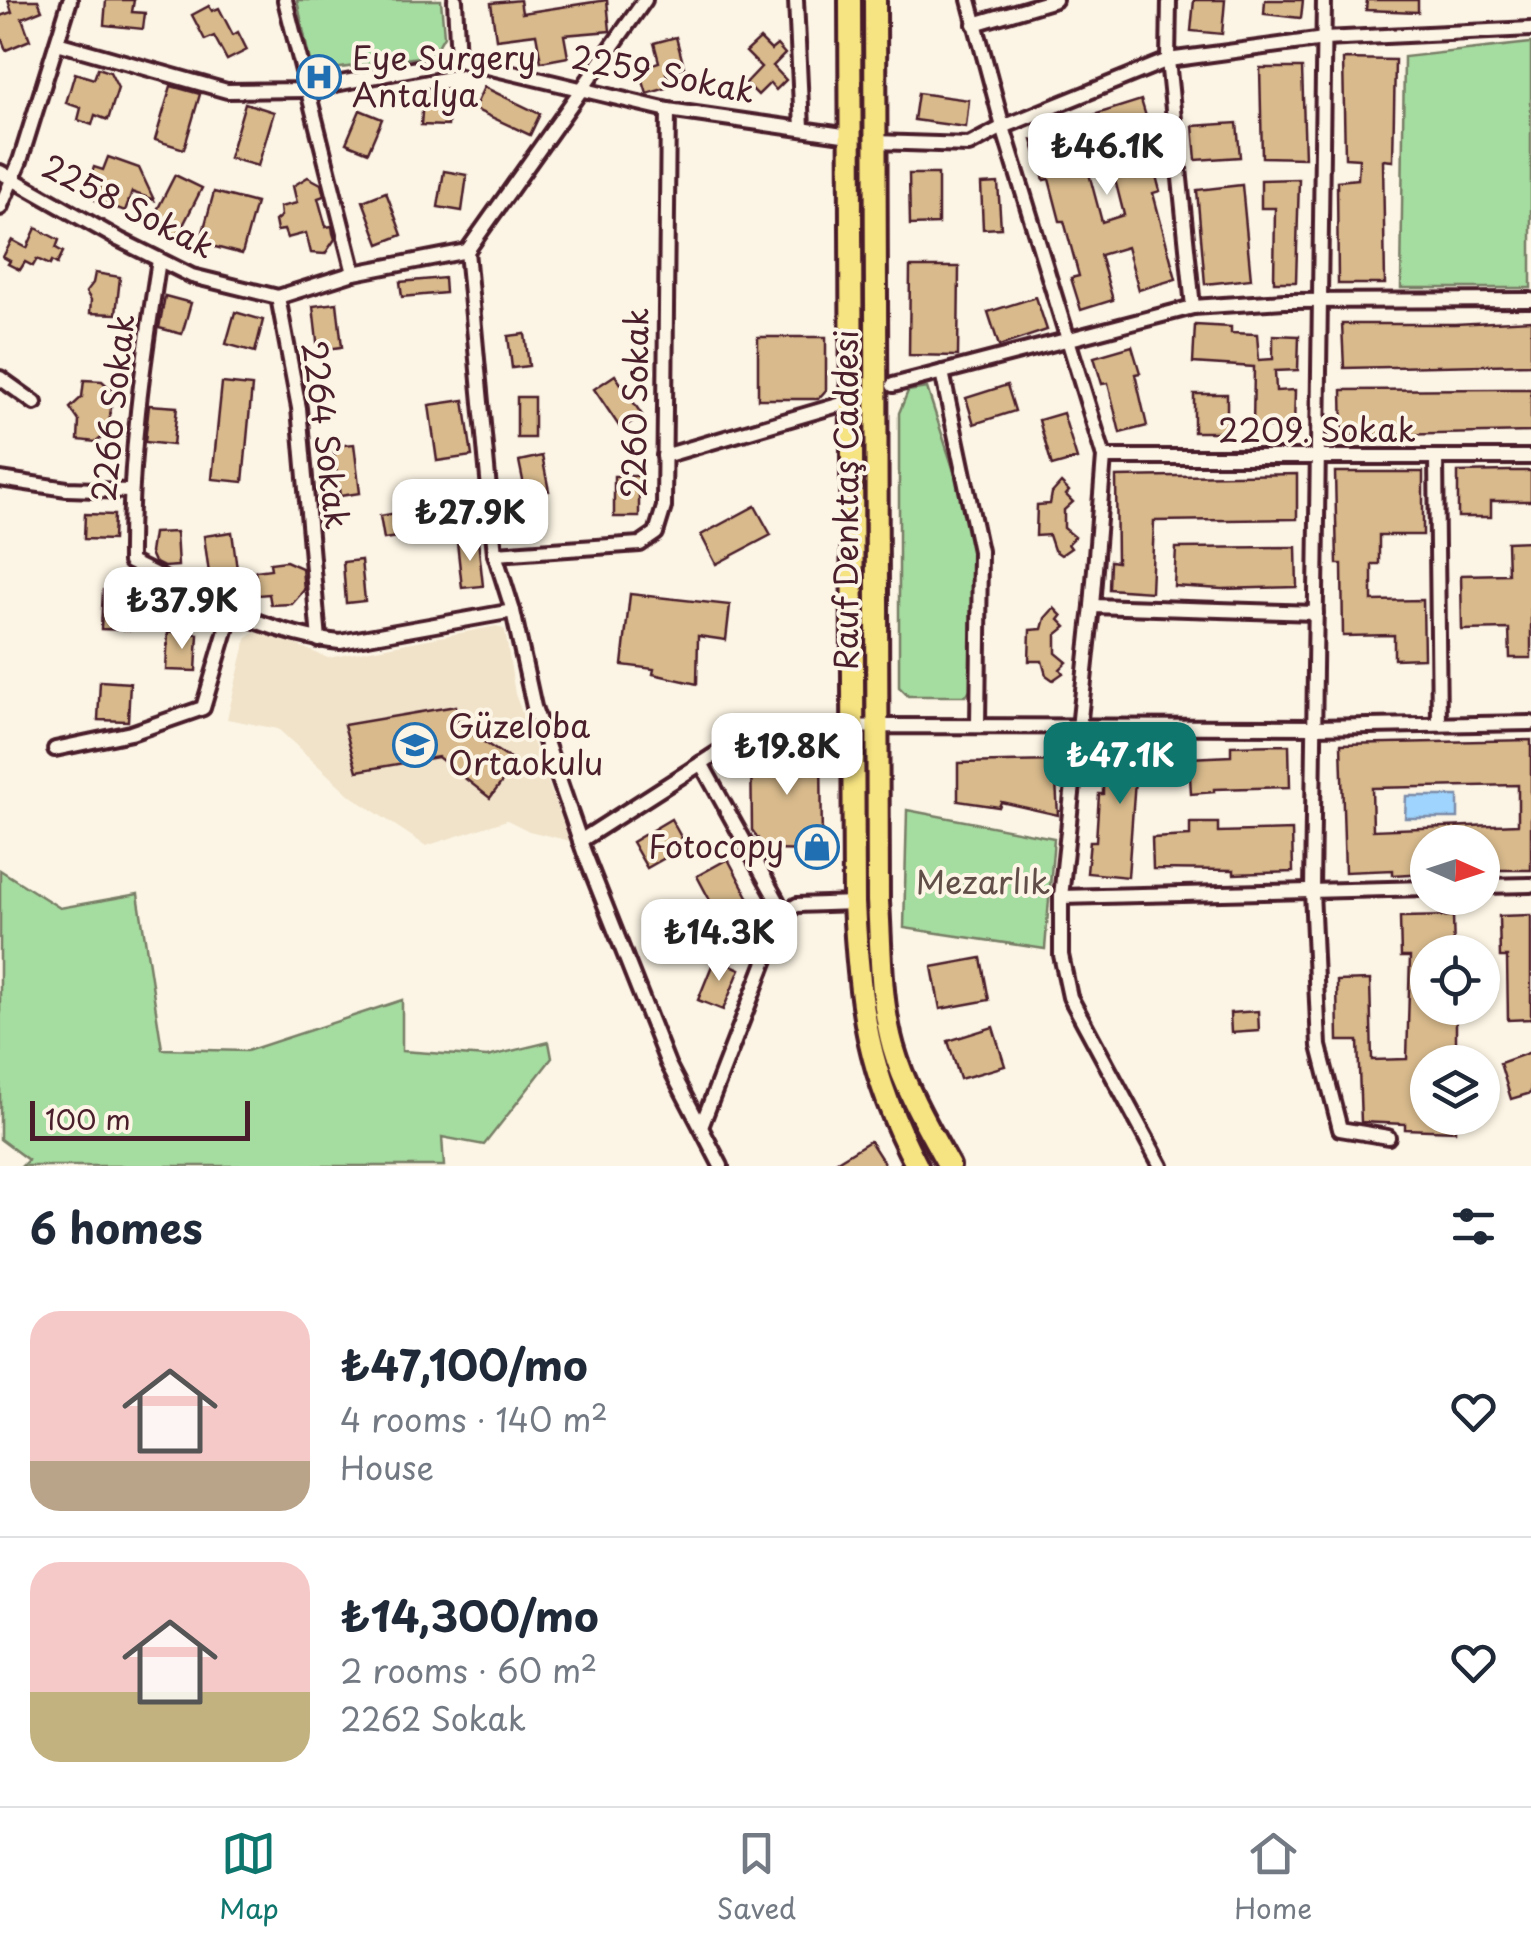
<!DOCTYPE html>
<html lang="en">
<head>
<meta charset="utf-8">
<style>
	:root { --surface:#fff; --page:#f6f6f7; --text:#1f2937; --muted:#747a83; --line:#e0e1e3; --accent:#0f766e }
	body { margin:0; font-family:"Playpen Sans",sans-serif; background:var(--page); color:var(--text); height:100vh; display:flex; flex-direction:column; font-size:38px; white-space:nowrap }
	* { box-sizing:border-box; margin:0 }
	p { font-size:32px; color:var(--muted) }
	.icon { flex:none; width:55px; height:55px; fill:none; stroke:currentColor; stroke-width:2; stroke-linecap:round; stroke-linejoin:round }
	.map { position:relative; height:1166px; overflow:hidden }
	.panel { display:flex; flex-direction:column; background:var(--surface); flex:1 }
	.panel>* { flex:none }
	.needle { width:65px; rotate:93deg }
	.buttons { position:absolute; left:1410px; top:825px; display:grid; gap:20px }
	.buttons a { display:grid; place-items:center; width:90px; height:90px; border-radius:50%; background:var(--surface); box-shadow:0 2px 8px #0004; font-size:50px }
	.scale { position:absolute; left:30px; bottom:25px; width:220px; box-sizing:border-box; padding-left:10px; border:5px solid #4a1f2b; border-top:0; font-size:28px; line-height:35px; white-space:nowrap; color:#4a1f2b; -webkit-text-stroke:8px #fcf5e5; paint-order:stroke }
	.price { position:absolute; translate:-50% -85px; padding:0 22px; border-radius:20px; background:#fff; color:#222; font-size:32px; line-height:65px; filter:drop-shadow(0 2px 5px #0008) }
	.price::after { content:''; position:absolute; left:50%; top:60px; width:30px; height:22px; margin-left:-15px; background:inherit; clip-path:polygon(0 0,100% 0,50% 100%) }
	.price.selected { background:var(--accent); color:#fff }
	ul { padding:0; list-style:none }
	li { display:flex; align-items:center; gap:30px; height:250px; padding:0 30px }
	li+li { border-top:2px solid var(--line) }
	li span { display:grid; place-items:center; flex:none; width:280px; height:200px; border-radius:30px; color:#555 }
	li>.icon { margin-inline-start:auto }
	span .icon { width:120px; height:120px; fill:#fffc; stroke-width:1 }
	li b { font-size:42px }
	h2 { display:flex; justify-content:space-between; align-items:center; height:120px; padding:0 30px; font-size:42px }
	.menu { display:flex; justify-content:space-around; align-items:center; height:140px; border-top:2px solid var(--line); background:var(--surface); font-size:28px; color:var(--muted) }
	.menu a { display:grid; justify-items:center; gap:5px }
	.menu .selected { color:var(--accent) }
	.map>svg:first-child { display:block }
	.built { fill:#f1e3ca }
	.green { fill:#a5dca0; stroke:#787e66; stroke-width:2.5 }
	.water { fill:#9ed4fd; stroke:#7c8ca9; stroke-width:2.5 }
	.building { fill:#d8ba8c; stroke:#4a1f2b; stroke-width:2.5; fill-rule:evenodd }
	.lines { fill:none; stroke-linecap:round; stroke-linejoin:round }
	.minor-casing { stroke:#4a1f2b; stroke-width:20 }
	.primary-casing { stroke:#4a1f2b; stroke-width:28 }
	.minor { stroke:#fcf5e5; stroke-width:12 }
	.primary { stroke:#f6e381; stroke-width:20 }
	.labels { text-anchor:middle; stroke-width:8; stroke-linejoin:round; paint-order:stroke }
	.poi-label { font-size:32px; fill:#4a1f2b; stroke:#fcf5e5; text-anchor:start }
	.street-label { font-size:32px; fill:#4a1f2b; stroke:#fcf5e5 }
	.park-label { font-size:32px; fill:#614e48; stroke:#fcf5e5 }
</style>
</head>
<body>
<div class="map">
<svg width="1531" height="1166" viewBox="0 0 1531 1166">
	<rect width="100%" height="100%" fill="#fcf5e5"/>
	<filter id="ink" filterUnits="userSpaceOnUse"><feTurbulence type="fractalNoise" baseFrequency=".01" numOctaves="2"/><feDisplacementMap in="SourceGraphic" scale="20" xChannelSelector="R" yChannelSelector="G"/><feConvolveMatrix kernelMatrix="1 2 1 2 8 2 1 2 1" color-interpolation-filters="sRGB"/></filter>
	<g filter="url(#ink)">
		<path class="built" d="M497,626L505,630L515,694L570,841L529,831L507,820L426,846L351,796L278,729L227,719L246,639L259,629L328,658Z"/>
		<g class="green">
			<path d="M297,0H441L444,36L433,55L312,72Z"/>
			<path d="M1531,43V288H1401L1404,57Z"/>
			<path d="M927,388L966,508L974,563L971,688L966,696H908L899,687V413L908,391Z"/>
			<path d="M907,810L1054,838L1045,949L904,928Z"/>
			<path d="M0,870L60,908L138,894L162,1049L247,1051L402,1000V1051L487,1057L549,1042L552,1058L484,1145L442,1137L444,1166H22L28,1160L0,1139Z"/>
		</g>
		<path class="water" d="M1406,796H1458V818H1405Z"/>
		<g class="building">
			<path d="M8,0H38L42,10L22,18L30,40L6,50L0,35V16L12,12Z"/>
			<path d="M106,0H134L132,12L145,13L143,29L104,25Z"/>
			<path d="M520,0L522,13L607,0L610,31L564,35L568,57L541,62L536,34L496,39L491,3Z"/>
			<path d="M1194,0H1225L1222,34L1191,31Z"/>
			<path d="M1265,0H1303L1301,18L1264,14Z"/>
			<path d="M1367,0H1418V12L1366,10Z"/>
			<path d="M209,6L212,11L219,8L233,35L238,32L247,50L227,60L214,36L205,40L192,15Z"/>
			<path d="M676,37L684,67L666,72L670,87L647,94L639,68L659,62L654,43Z"/>
			<path d="M760,39L771,50L777,45L785,54L773,66L786,80L776,90L770,83L758,95L746,83L761,67L746,52Z"/>
			<path d="M1343,59L1395,60L1393,161L1383,160L1385,284H1338L1337,181L1358,179L1359,159L1345,158Z"/>
			<path d="M98,68L110,72L118,88L108,120L95,115L92,125L78,120L81,108L66,103L75,73L94,79Z"/>
			<path d="M1260,68H1302L1305,158L1262,157Z"/>
			<path d="M171,86L200,94L184,149L155,140Z"/>
			<path d="M484,87L540,114L530,135L474,109Z"/>
			<path d="M424,88L450,89L448,126L421,125Z"/>
			<path d="M918,93L969,100L966,127L914,120Z"/>
			<path d="M1141,100L1154,143L1148,145L1160,191L1153,193L1176,279L1139,290L1127,247L1100,255L1113,300L1081,310L1071,278L1079,276L1064,221H1060L1049,179L1044,180L1032,140L1067,129L1065,124ZM1110,160L1124,215L1102,222L1087,166Z"/>
			<path d="M245,103L274,112L258,166L229,158Z"/>
			<path d="M360,110L382,119L368,152L346,143Z"/>
			<path d="M1237,123L1240,157L1196,160L1193,126Z"/>
			<path d="M108,157L139,168L154,200L132,192L125,211L95,200L101,185L89,181L94,167L103,170Z"/>
			<path d="M444,171L467,175L462,211L438,207Z"/>
			<path d="M909,174H938V224L910,225Z"/>
			<path d="M175,175L202,188L176,239L149,226Z"/>
			<path d="M308,177L321,184L324,196L318,198L326,227L332,226L333,233L335,239L325,254L311,253L306,233L287,238L284,230L277,231L275,221L281,216L280,207L297,203L293,186Z"/>
			<path d="M1299,179L1296,282H1274L1275,208H1261V180Z"/>
			<path d="M998,183L1001,228L983,229L981,184Z"/>
			<path d="M1242,185L1251,279L1205,284L1197,190Z"/>
			<path d="M214,192L256,203L242,254L200,243Z"/>
			<path d="M386,192L402,235L379,244L363,201Z"/>
			<path d="M36,228L59,240L56,248L63,252L57,264L52,261L50,265L37,259L33,266L25,262L20,270L8,264L10,261L3,257L12,240L27,248Z"/>
			<path d="M910,267H959L958,356L909,355Z"/>
			<path d="M95,273L120,277L116,314L90,313L91,300L86,292L93,283Z"/>
			<path d="M444,278L445,293L402,297L400,282Z"/>
			<path d="M165,296L191,303L182,334L159,328Z"/>
			<path d="M1036,297L1047,330L999,346L988,312Z"/>
			<path d="M337,303L342,347L318,350L313,306Z"/>
			<path d="M235,312L263,320L255,352L226,344Z"/>
			<path d="M1531,320V364L1344,368L1342,324H1455Z"/>
			<path d="M1195,325L1231,327V333L1257,334L1259,360L1273,359V335L1299,336L1298,370L1275,371L1276,391L1295,390L1294,428L1253,427L1254,367L1193,363Z"/>
			<path d="M525,334L529,366L512,368L508,336Z"/>
			<path d="M758,337H826V390L818,399H758Z"/>
			<path d="M1132,346L1140,373L1135,374L1147,426L1120,433L1108,383L1102,384L1094,357Z"/>
			<path d="M615,375L642,415L621,429L594,389Z"/>
			<path d="M84,380L102,381L113,391L108,433L96,442L78,440L79,421L70,408L82,397Z"/>
			<path d="M222,383L252,386L243,482L212,479Z"/>
			<path d="M1007,385L1015,411L974,424L966,398Z"/>
			<path d="M1502,389H1531V432L1343,436L1342,390Z"/>
			<rect x="1194" y="394" width="33" height="38"/>
			<rect x="517" y="397" width="17" height="41"/>
			<path d="M464,400L472,456L437,461L429,405Z"/>
			<path d="M149,405L177,407L173,445L145,442Z"/>
			<path d="M1063,413L1077,459L1052,466L1039,420Z"/>
			<path d="M354,444L360,493L340,496L333,446Z"/>
			<path d="M542,456L549,491L526,495L519,461Z"/>
			<path d="M1510,471H1531V501H1491V517H1458V472Z"/>
			<path d="M1335,472H1423V535H1379V564H1372V601L1423,600L1424,658L1394,659V635L1343,636L1342,564H1337Z"/>
			<path d="M1297,474V519L1154,521L1151,592L1109,589L1110,561L1117,562L1116,477Z"/>
			<rect x="614" y="476" width="25" height="41"/>
			<path d="M1061,483L1069,491L1066,495L1073,502L1064,510V528L1075,537L1068,544L1071,548L1061,555L1054,550L1049,535L1036,536L1037,505L1050,504L1052,493Z"/>
			<path d="M755,506L771,535L716,564L701,535Z"/>
			<path d="M424,508L428,532L384,539L380,516Z"/>
			<path d="M85,514L114,515L113,540L84,539Z"/>
			<path d="M176,532L178,566L164,567L154,562L150,553L153,533Z"/>
			<path d="M232,532L237,569L209,573L204,536Z"/>
			<path d="M478,540L483,586L462,588L457,542Z"/>
			<path d="M1531,541V658H1510L1509,629L1462,630L1461,575L1508,574L1507,542Z"/>
			<path d="M1296,547L1297,587L1222,589L1174,586L1176,548Z"/>
			<path d="M361,560L365,601L346,603L343,562Z"/>
			<path d="M286,561L302,568L304,590L292,604L271,605L269,594L258,595L255,571L271,569L270,563Z"/>
			<path d="M103,590L132,592L130,630L101,629Z"/>
			<path d="M630,594L730,605L726,640L698,636L697,684L653,674L654,669L622,665Z"/>
			<path d="M1054,608L1062,616L1059,620L1066,627L1056,635V653L1067,662L1060,669L1063,673L1053,680L1046,675L1042,661H1029L1030,630L1042,629L1045,618Z"/>
			<path d="M168,632L198,634L196,671L166,670Z"/>
			<path d="M100,681L130,683L128,721L98,720Z"/>
			<path d="M456,706L458,725L516,763L490,798L438,757L357,771L344,725Z"/>
			<path d="M1531,740V870H1482V842H1428V873L1393,875V870L1345,872L1341,744ZM1518,785V824L1373,830L1372,788Z"/>
			<path d="M1289,745L1290,787L1214,789V792L1191,794L1189,758L1231,756V746Z"/>
			<path d="M821,746L822,851L766,850L752,830L751,748Z"/>
			<path d="M1103,749H1165V779H1135L1128,877L1087,873L1090,841H1096L1099,794H1103Z"/>
			<path d="M1059,761L1061,781L1056,782L1058,815L1001,802L999,807L958,801V763Z"/>
			<path d="M671,819L686,846L647,868L632,842Z"/>
			<path d="M1190,823H1218V832L1292,830L1293,872L1234,874V870L1153,869L1152,838L1190,836Z"/>
			<path d="M728,859L753,906L722,923L697,876Z"/>
			<path d="M1531,915V1019L1508,1020L1507,957H1500L1499,916Z"/>
			<path d="M1453,916L1454,952H1428V1008H1456V1062H1428V1118H1455V1131L1405,1129V1124L1361,1122L1358,1041H1338L1337,981L1370,980L1372,1060L1407,1059L1410,957H1401L1400,917Z"/>
			<path d="M715,958L740,969L723,1010L698,1000Z"/>
			<path d="M981,958L989,1000L940,1009L932,967Z"/>
			<path d="M1258,1011L1259,1031L1231,1033L1230,1013Z"/>
			<path d="M993,1027L1005,1066L960,1079L948,1041Z"/>
			<path d="M1531,1052V1093L1511,1099L1500,1063Z"/>
			<path d="M870,1141L886,1166H829Z"/>
		</g>
		<g class="lines">
			<g class="minor-casing">
				<g id="minor">
					<path d="M285,0L354,273"/>
					<path d="M455,0L458,60"/>
					<path d="M796,0L802,128"/>
					<path d="M969,0L1003,127L1104,457L1092,606L1061,897V955L1070,997L1161,1166"/>
					<path d="M1169,0L1168,60L1193,307"/>
					<path d="M1324,0L1312,891L1319,1046L1340,1129L1388,1137"/>
					<path d="M974,24L1055,0"/>
					<path d="M57,43L227,91L305,90L458,60L668,110L850,136"/>
					<path d="M875,142L969,145L1003,127L1168,60L1324,39L1531,29"/>
					<path d="M0,172L120,240L192,276L278,297L354,273L467,251"/>
					<path d="M0,208L20,161L70,0"/>
					<path d="M467,251L495,554L513,611L534,707L584,852L668,1064L721,1166"/>
					<path d="M467,251L645,0"/>
					<path d="M159,260C143,361 129,459 130,562C198,595 264,634 340,642L513,611"/>
					<path d="M278,297L299,408L319,640"/>
					<path d="M942,372L980,551L978,725"/>
					<path d="M0,378L35,403"/>
					<path d="M893,385L1193,307L1284,301L1531,300"/>
					<path d="M664,456L852,401"/>
					<path d="M1104,457H1531"/>
					<path d="M1436,458L1439,724"/>
					<path d="M0,479L67,489L129,491"/>
					<path d="M495,554L640,544L656,533L664,507L668,110"/>
					<path d="M1092,606L1316,613"/>
					<path d="M55,749L131,733L203,708L232,610"/>
					<path d="M701,763L784,913"/>
					<path d="M580,841L739,739L770,731L877,726L1314,727L1531,723"/>
					<path d="M1482,886L1531,885"/>
					<path d="M1061,897L1428,888"/>
					<path d="M701,1127L784,913L797,905L854,903"/>
				</g>
			</g>
			<g class="primary-casing">
				<g id="primary">
					<path d="M850,0L854,903C859,1006 868,1073 917,1166"/>
					<path d="M875,0L878,901C881,950 880,1001 893,1047C905,1089 928,1128 949,1166"/>
				</g>
			</g>
			<use href="#minor" class="minor"/>
			<use href="#primary" class="primary"/>
		</g>
	</g>
	<defs>
		<g id="hospital-ring" transform="scale(2.25)"><circle r="9.5" fill="#fcf5e5" stroke="#1f6fb2" stroke-width="1.5"/><path d="M-5-5h3v3.5h4V-5h3V5h-3V1.5h-4V5h-3Z" fill="#1f6fb2"/></g>
		<g id="school-ring" transform="scale(2.25)"><circle r="9.5" fill="#fcf5e5" stroke="#1f6fb2" stroke-width="1.5"/><path d="M0-5L7-2L0 1L-7-2ZM-4 1L0 2.5L4 1V4Q0 6-4 4Z" fill="#1f6fb2"/></g>
		<g id="shop-ring" transform="scale(2.25)"><circle r="9.5" fill="#fcf5e5" stroke="#1f6fb2" stroke-width="1.5"/><path d="M-5-2.5h2.3a2.7 3.5 0 0 1 5.4 0H5L5.5 6h-11ZM-1.5-2.5h3a1.5 2.3 0 0 0-3 0Z" fill="#1f6fb2"/></g>
	</defs>
	<g fill-rule="evenodd">
		<use href="#hospital-ring" x="319" y="77"/>
		<use href="#school-ring" x="415" y="745"/>
		<use href="#shop-ring" x="817" y="847"/>
	</g>
	<g class="labels">
		<g class="poi-label">
			<text x="352" y="70">Eye Surgery<tspan x="352" dy="37">Antalya</tspan></text>
			<text x="448" y="738">Güzeloba<tspan x="448" dy="37">Ortaokulu</tspan></text>
			<text x="784" y="858" text-anchor="end">Fotocopy</text>
		</g>
		<g class="street-label">
			<text transform="translate(663 75) rotate(11)" y="11">2259 Sokak</text>
			<text transform="translate(128 207) rotate(27)" y="11">2258 Sokak</text>
			<text transform="translate(636 403) rotate(-89)" y="11">2260 Sokak</text>
			<text transform="translate(114 408) rotate(-84)" y="11">2266 Sokak</text>
			<text x="1317" y="442">2209. Sokak</text>
			<text transform="translate(325 435) rotate(83)" y="11">2264 Sokak</text>
			<text transform="translate(847 500) rotate(-90)" y="11">Rauf Denktaş Caddesi</text>
		</g>
		<g class="park-label">
			<text x="983" y="894">Mezarlık</text>
		</g>
	</g>
</svg>
<div class="buttons">
<a><svg class="needle" viewBox="-14 -14 28 28"><path d="M0-13l5 13h-10z" fill="#e53935"/><path d="M0 13l5-13h-10z" fill="#747a83"/></svg></a>
<a><svg class="icon" aria-label="locate" viewBox="0 0 24 24"><circle cx="12" cy="12" r="6"/><path d="M12 2v4M12 18v4M2 12h4M18 12h4"/></svg></a>
<a><svg class="icon" aria-label="layers" viewBox="0 0 24 24"><path d="M12 4l9 5-9 5-9-5zM3 14l9 5 9-5"/></svg></a>
</div>
<div class="scale">100 m</div>
<b class="price" style="left:1107px;top:198px">₺46.1K</b>
<b class="price" style="left:470px;top:564px">₺27.9K</b>
<b class="price" style="left:182px;top:652px">₺37.9K</b>
<b class="price" style="left:787px;top:798px">₺19.8K</b>
<b class="price selected" style="left:1120px;top:807px">₺47.1K</b>
<b class="price" style="left:719px;top:984px">₺14.3K</b>
</div>
<section class="panel">
<h2>6 homes<svg class="icon" aria-label="filters" viewBox="0 0 24 24"><path d="M4 7h16M4 17h16"/><circle cx="9" cy="7" r="2"/><circle cx="15" cy="17" r="2"/></svg></h2>
<ul>
<li><span style="background:linear-gradient(#f6c9c9 75%,#b9a48a 0)"><svg class="icon" aria-label="home" viewBox="0 0 24 24"><path d="M3 11l9-7 9 7M6 9v11h12V9"/></svg></span><div><b>₺47,100/mo</b><p>4 rooms · 140 m²</p><p>House</p></div><svg class="icon" aria-label="heart" viewBox="0 0 24 24"><path d="M12 20l-8-8c-3-5 5-10 8-4 3-6 11-1 8 4z"/></svg></li>
<li><span style="background:linear-gradient(#f6c9c9 65%,#c2b280 0)"><svg class="icon" aria-label="home" viewBox="0 0 24 24"><path d="M3 11l9-7 9 7M6 9v11h12V9"/></svg></span><div><b>₺14,300/mo</b><p>2 rooms · 60 m²</p><p>2262 Sokak</p></div><svg class="icon" aria-label="heart" viewBox="0 0 24 24"><path d="M12 20l-8-8c-3-5 5-10 8-4 3-6 11-1 8 4z"/></svg></li>
</ul>
</section>
<nav class="menu">
<a class="selected"><svg class="icon" aria-label="map" viewBox="0 0 24 24"><path d="M3 6l6-2 6 2 6-2v14l-6 2-6-2-6 2zM9 4v14M15 6v14"/></svg>Map</a>
<a><svg class="icon" aria-label="saved" viewBox="0 0 24 24"><path d="M7 4h10v16l-5-4-5 4z"/></svg>Saved</a>
<a><svg class="icon" aria-label="home" viewBox="0 0 24 24"><path d="M3 11l9-7 9 7M6 9v11h12V9"/></svg>Home</a>
</nav>
</body>
</html>
